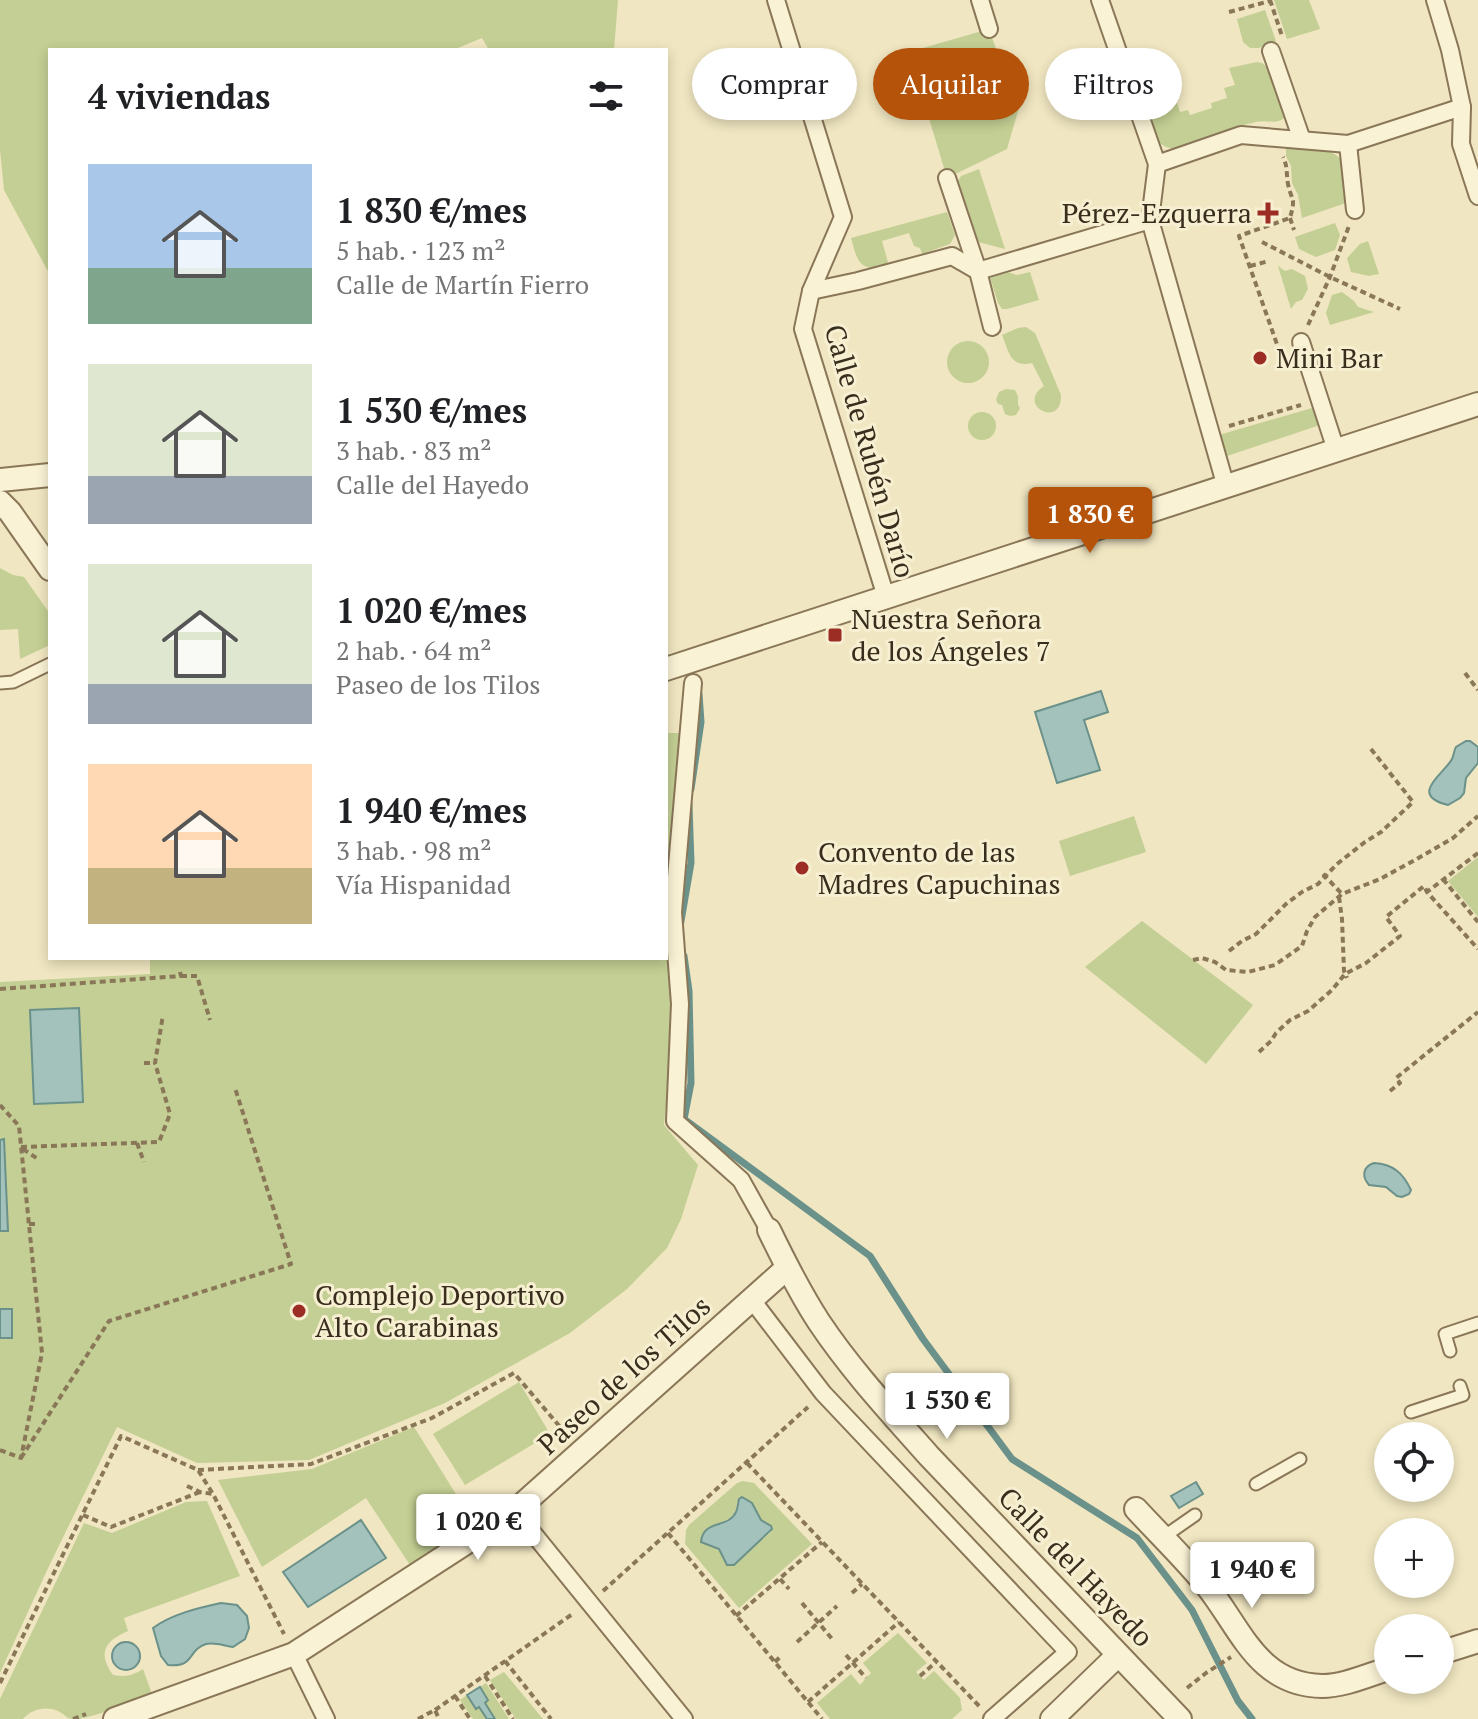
<!DOCTYPE html>
<html lang="es">
<head>
<meta charset="utf-8">
<style>
	:root { --surface:#fff; --page:#f2f2f2; --text:#202124; --muted:#757577; --accent:#b45309 }
	body { margin:0; font-family:"PT Serif",serif; background:var(--page); color:var(--text); height:100vh; display:flex; flex-direction:column; font-size:30px; white-space:nowrap }
	* { box-sizing:border-box; margin:0 }
	p { font-size:26px; color:var(--muted) }
	.icon { flex:none; width:44px; height:44px; fill:none; stroke:currentColor; stroke-width:2; stroke-linecap:round; stroke-linejoin:round }
	.map { position:relative; flex:1; overflow:hidden }
	.sheet { position:absolute; left:48px; top:48px; width:620px; height:912px; display:flex; flex-direction:column; background:var(--surface); border-radius:0px; box-shadow:0 4px 12px #0003 }
	.sheet>* { flex:none }
	.banner { position:absolute; left:692px; top:48px; width:666px; height:72px; display:flex; gap:16px }
	.tools { position:absolute; left:1374px; top:1422px; display:grid; gap:16px }
	.tools a { display:grid; place-items:center; width:80px; height:80px; border-radius:50%; background:var(--surface); box-shadow:0 4px 12px #0003; font-size:40px }
	.price { position:absolute; translate:-50% -68px; padding:0 18px; border-radius:8px; background:#fff; color:#222; font-size:26px; line-height:52px; filter:drop-shadow(0 2px 4px #0008) }
	.price::after { content:''; position:absolute; left:50%; top:48px; width:24px; height:18px; margin-left:-12px; background:inherit; clip-path:polygon(0 0,100% 0,50% 100%) }
	.price.active { background:var(--accent); color:#fff }
	ul { padding:0; list-style:none }
	li { display:flex; align-items:center; gap:24px; height:200px; padding:0 40px }
	li span { display:grid; place-items:center; flex:none; width:224px; height:160px; border-radius:0px; color:#555 }
	li>.icon { margin-inline-start:auto }
	span .icon { width:96px; height:96px; fill:#fffc; stroke-width:1 }
	li b { font-size:34px }
	h2 { display:flex; justify-content:space-between; align-items:center; height:96px; padding:0 40px; font-size:34px }
	.chip { padding:0 28px; border-radius:36px; background:var(--surface); box-shadow:0 4px 12px #0003; font-size:28px; line-height:72px }
	.chip.active { background:var(--accent); color:#fff }
	.map>svg:first-child { display:block }
	.green { fill:#c3cf94; fill-rule:evenodd }
	.water { fill:#a4c2bc; stroke:#6a918a; stroke-width:2 }
	.lines { fill:none; stroke-linecap:round; stroke-linejoin:round }
	.stream { stroke:#6a918a; stroke-width:7 }
	.service-casing { stroke:#8a7758; stroke-width:15 }
	.pedestrian-casing { stroke:#8a7758; stroke-width:20 }
	.minor-casing { stroke:#8a7758; stroke-width:26 }
	.path { stroke:#8a7758; stroke-width:4; stroke-dasharray:6 4; stroke-linecap:butt }
	.service { stroke:#faf2d5; stroke-width:11 }
	.pedestrian { stroke:#faf2d5; stroke-width:16 }
	.minor { stroke:#faf2d5; stroke-width:22 }
	.poi-dot { fill:#9c2d25; stroke:#f7efd1; stroke-width:3 }
	.labels { text-anchor:middle; stroke-width:6; stroke-linejoin:round; paint-order:stroke }
	.poi-label { font-size:28px; fill:#392d1d; stroke:#f7efd1; text-anchor:start }
	.street-label { font-size:28px; fill:#392d1d; stroke:#f7efd1 }
</style>
</head>
<body>
<div class="map">
<svg width="1478" height="1719" viewBox="0 0 1478 1719">
	<rect width="100%" height="100%" fill="#f0e6c1"/>
	<g class="green">
		<path d="M0,0H618L614,50H489L482,38L453,50H50V275L4,190L0,150Z"/>
		<path d="M1274,0H1309L1320,29L1287,39Z"/>
		<path d="M1265,10L1276,41L1259,48H1250L1243,42L1237,19Z"/>
		<path d="M989,29L1018,111L1007,149L947,178L909,52Z"/>
		<path d="M1257,62L1262,63L1269,69L1286,116C1278,126 1268,119 1256,122C1228,128 1202,142 1174,149C1152,145 1150,128 1143,109L1166,101L1169,106L1177,103L1180,112L1188,110L1190,115L1212,108L1211,103L1227,98L1224,88L1235,85L1229,68Z"/>
		<path d="M1286,145C1303,147 1329,146 1342,160L1350,197L1346,203L1302,218L1298,195L1292,183L1291,166L1286,156Z"/>
		<path d="M979,169L1005,249L978,242L975,239L957,183L961,176Z"/>
		<path d="M947,212L955,235L950,244L922,254L920,248L914,246L909,233L882,241L889,266C860,272 858,264 851,238Z"/>
		<path d="M1335,223L1340,235L1335,250L1316,257L1299,249L1295,237Z"/>
		<path d="M1368,241L1379,274L1369,276L1351,272L1347,258L1360,244Z"/>
		<path d="M1278,266L1285,271L1292,269L1305,276L1308,289L1302,300L1296,302L1291,309Z"/>
		<path d="M1004,271L1017,275L1030,272L1039,300L1007,309H1002L998,303L990,277L991,275Z"/>
		<path d="M1342,292L1354,301L1358,307L1374,312L1330,325L1326,313L1332,295Z"/>
		<path d="M1026,327L1035,333L1061,395C1062,430 1015,405 1044,386L1032,363C1010,368 1009,352 1002,335L1018,328Z"/>
		<circle cx="968" cy="362" r="21"/>
		<path d="M1006,389L1015,390L1018,396V405L1020,408L1016,415L1010,416L1005,414L1002,405L998,404L996,400L999,392Z"/>
		<path d="M1312,408L1320,425L1227,456L1219,435Z"/>
		<circle cx="982" cy="426" r="14"/>
		<path d="M0,568L13,575L24,577L50,614V645L20,659L18,629L0,630Z"/>
		<path d="M666,733H682L666,897Z"/>
		<path d="M1134,816L1146,852L1070,876L1059,841Z"/>
		<path d="M1478,857V917L1448,881Z"/>
		<path d="M1142,921L1253,1005L1206,1064L1085,967Z"/>
		<path d="M666,954L672,996L673,1033L664,1125L698,1165L681,1219L667,1248L627,1289L570,1333L445,1403L309,1460L197,1463L117,1427L49,1566L0,1673V982L150,974V958H666Z"/>
		<path d="M519,1382L550,1434L465,1485L433,1434Z"/>
		<path d="M414,1427L474,1523L410,1565L366,1498L262,1567L218,1480L312,1469Z"/>
		<path d="M743,1481L754,1483L812,1544L739,1608L685,1544L686,1530L689,1525L737,1483ZM737,1502L752,1503L761,1520L767,1523L771,1532L731,1566L719,1548L702,1543C701,1517 736,1530 737,1502Z"/>
		<path d="M207,1501L240,1576L124,1618L128,1631C105,1641 97,1652 113,1675C126,1677 132,1676 143,1669L152,1694C132,1701 93,1719 74,1719C66,1719 65,1714 58,1711C45,1706 32,1709 23,1719H0V1699L84,1523L112,1533L186,1502Z"/>
		<path d="M898,1633L927,1663L916,1672L924,1680L934,1671L960,1698L962,1710L952,1719H830L817,1703L851,1674L860,1685L871,1673L863,1663Z"/>
		<path d="M504,1672L543,1719H516L490,1680Z"/>
		<path d="M486,1683L509,1719H495L485,1703L488,1700L480,1687Z"/>
		<path d="M467,1695L475,1708L479,1707L487,1719H473L460,1700Z"/>
	</g>
	<g class="water">
		<path d="M1101,691L1108,712L1084,720L1100,770L1057,783L1035,712Z"/>
		<path d="M1466,741H1470L1478,747V763L1466,778L1464,793L1460,798L1448,805C1407,795 1445,773 1452,759C1454,755 1454,750 1456,747Z"/>
		<path d="M79,1008L83,1102L34,1104L30,1010Z"/>
		<path d="M4,1139L8,1231H0V1140Z"/>
		<path d="M1374,1163C1393,1164 1403,1173 1411,1190L1409,1194L1402,1197L1397,1196L1386,1187L1369,1185C1362,1177 1362,1167 1374,1163Z"/>
		<rect x="0" y="1309" width="12" height="29"/>
		<path d="M1196,1482L1203,1494L1179,1508L1171,1496Z"/>
		<path d="M742,1497L752,1503L761,1520L771,1526L772,1529L734,1565H727L719,1549L701,1542C703,1519 728,1529 736,1512C738,1508 738,1503 739,1499Z"/>
		<path d="M361,1520L386,1558L308,1607L283,1572Z"/>
		<path d="M221,1603L237,1605L247,1616L249,1628L245,1639L233,1647C225,1646 215,1642 206,1644C187,1650 195,1668 168,1665L161,1656L153,1628C172,1614 198,1608 221,1603Z"/>
		<circle cx="126" cy="1656" r="14"/>
		<path d="M480,1687L488,1700L485,1703L495,1719H487L479,1707L476,1709L467,1695Z"/>
	</g>
	<g class="lines">
		<g class="stream">
			<path d="M691,789L701,722L699,694"/>
			<path d="M680,927L691,863L689,805"/>
			<path d="M684,956L689,991L691,1083L684,1119L870,1256L923,1339L1012,1459L1137,1538L1192,1610L1238,1701L1252,1719"/>
		</g>
		<g class="service-casing">
			<g id="service">
				<path d="M0,683L13,682L50,664"/>
				<path d="M1450,1351L1445,1334L1478,1323"/>
				<path d="M1411,1412L1463,1395L1460,1386"/>
				<path d="M1256,1484L1300,1459"/>
				<path d="M1162,1538L1195,1515"/>
			</g>
		</g>
		<g class="pedestrian-casing">
			<g id="pedestrian">
				<path d="M776,0L843,217L811,291L803,329L886,597"/>
				<path d="M980,0L989,29"/>
				<path d="M1100,0L1157,164L1150,220L1226,487"/>
				<path d="M1435,0L1450,50L1462,107L1461,144L1478,196"/>
				<path d="M1271,51L1302,140"/>
				<path d="M1348,144L1355,210"/>
				<path d="M1157,164L1241,135L1348,144L1462,107"/>
				<path d="M947,178L978,271L992,327"/>
				<path d="M811,291L858,281L952,256L978,271L1150,220"/>
				<path d="M1301,342L1336,450"/>
				<path d="M693,683L673,912L680,1004L675,1121L741,1180L769,1230"/>
				<path d="M752,1300L823,1393L1068,1652L992,1719"/>
				<path d="M515,1511L684,1719"/>
				<path d="M294,1654L326,1719"/>
			</g>
		</g>
		<g class="minor-casing">
			<g id="minor">
				<path d="M0,480L50,475"/>
				<path d="M0,502L10,512L50,569"/>
				<path d="M666,669L1478,404"/>
				<path d="M769,1230C784,1261 800,1293 819,1322C851,1370 891,1413 929,1456L1180,1719"/>
				<path d="M1136,1509C1160,1535 1185,1559 1207,1586C1241,1629 1258,1685 1322,1686C1344,1686 1368,1675 1388,1669"/>
				<path d="M1440,1653L1478,1641"/>
				<path d="M115,1719L294,1654L515,1511L787,1268"/>
				<path d="M1052,1719L1118,1655"/>
			</g>
		</g>
		<g class="path">
			<path d="M1270,0L1282,36"/>
			<path d="M1229,12L1270,1"/>
			<path d="M1290,218L1294,230"/>
			<path d="M1262,242L1330,277L1400,309"/>
			<path d="M1250,266L1269,261"/>
			<path d="M1308,325L1330,277L1349,226"/>
			<path d="M1282,349L1279,350L1239,236L1290,218C1296,196 1292,203 1288,184C1286,173 1288,167 1283,157"/>
			<path d="M1229,426L1301,405"/>
			<path d="M1465,673L1478,690"/>
			<path d="M1478,853L1427,892L1478,949"/>
			<path d="M1323,874L1342,894"/>
			<path d="M1443,879L1478,922"/>
			<path d="M1339,897L1342,919L1344,971L1347,978"/>
			<path d="M1229,951L1242,941L1256,934L1286,904L1302,892L1318,884L1337,864L1365,842L1381,832L1413,802L1371,749"/>
			<path d="M1193,960L1202,958L1215,962L1226,970L1248,972L1275,965L1302,946L1307,931L1315,917L1342,894L1380,879L1415,860L1453,838L1478,816"/>
			<path d="M181,976H197L210,1020"/>
			<path d="M0,989L181,976L180,972"/>
			<path d="M1259,1052L1271,1041L1276,1033L1290,1020L1308,1011L1332,990L1345,974L1366,963L1400,936L1386,917L1424,886L1427,892"/>
			<path d="M144,1063H155"/>
			<path d="M1390,1091L1400,1083L1396,1078L1478,1012"/>
			<path d="M0,1105L19,1126L42,1353L21,1458L0,1450"/>
			<path d="M137,1143L144,1162"/>
			<path d="M21,1147L159,1142L170,1114L155,1063L163,1015"/>
			<path d="M23,1149L38,1159"/>
			<path d="M29,1224H39"/>
			<path d="M21,1458L109,1321L291,1264L235,1088"/>
			<path d="M747,1463L980,1707"/>
			<path d="M198,1470L311,1464L432,1418L514,1373L567,1435"/>
			<path d="M187,1486L200,1492L213,1494L284,1634"/>
			<path d="M83,1515L111,1527L200,1492"/>
			<path d="M668,1533L822,1719"/>
			<path d="M780,1579L789,1589"/>
			<path d="M603,1591L808,1407"/>
			<path d="M852,1593L862,1584"/>
			<path d="M802,1603L833,1640"/>
			<path d="M736,1616L822,1542"/>
			<path d="M797,1642L837,1606"/>
			<path d="M846,1655L866,1678"/>
			<path d="M505,1661L551,1719"/>
			<path d="M775,1662L782,1655"/>
			<path d="M485,1676L513,1719"/>
			<path d="M920,1676L936,1662"/>
			<path d="M0,1683L121,1436L198,1470L213,1494"/>
			<path d="M1187,1688L1206,1673L1231,1657"/>
			<path d="M455,1696L470,1719"/>
			<path d="M808,1702L899,1622"/>
			<path d="M435,1710L574,1613"/>
			<path d="M73,1719L86,1714"/>
			<path d="M418,1719L435,1710L439,1719"/>
		</g>
		<use href="#service" class="service"/>
		<use href="#pedestrian" class="pedestrian"/>
		<use href="#minor" class="minor"/>
	</g>
	<g class="poi-dot">
		<path d="M1264 201h8v8h8v8h-8v8h-8v-8h-8v-8h8z"/>
		<circle cx="1260" cy="358" r="8"/>
		<rect x="827" y="627" width="16" height="16" rx="4"/>
		<circle cx="802" cy="868" r="8"/>
		<circle cx="299" cy="1311" r="8"/>
	</g>
	<g class="labels">
		<g class="poi-label">
			<text x="1252" y="223" text-anchor="end">Pérez-Ezquerra</text>
			<text x="1276" y="368">Mini Bar</text>
			<text x="851" y="629">Nuestra Señora<tspan x="851" dy="32">de los Ángeles 7</tspan></text>
			<text x="818" y="862">Convento de las<tspan x="818" dy="32">Madres Capuchinas</tspan></text>
			<text x="315" y="1305">Complejo Deportivo<tspan x="315" dy="32">Alto Carabinas</tspan></text>
		</g>
		<g class="street-label">
			<text transform="translate(870 451) rotate(74)" y="10">Calle de Rubén Darío</text>
			<text transform="translate(624 1375) rotate(-42)" y="10">Paseo de los Tilos</text>
			<text transform="translate(1076 1567) rotate(46)" y="10">Calle del Hayedo</text>
		</g>
	</g>
</svg>
<div class="tools">
<a><svg class="icon" aria-label="locate" viewBox="0 0 24 24"><circle cx="12" cy="12" r="6"/><path d="M12 2v4M12 18v4M2 12h4M18 12h4"/></svg></a>
<a>+</a>
<a>−</a>
</div>
<b class="price active" style="left:1090px;top:555px">1 830 €</b>
<b class="price" style="left:947px;top:1441px">1 530 €</b>
<b class="price" style="left:478px;top:1562px">1 020 €</b>
<b class="price" style="left:1252px;top:1610px">1 940 €</b>
<div class="banner">
<a class="chip">Comprar</a>
<a class="chip active">Alquilar</a>
<a class="chip">Filtros</a>
</div>
<section class="sheet">
<h2>4 viviendas<svg class="icon" aria-label="filters" viewBox="0 0 24 24"><path d="M4 7h16M4 17h16"/><circle cx="9" cy="7" r="2"/><circle cx="15" cy="17" r="2"/></svg></h2>
<ul>
<li><span style="background:linear-gradient(#a9c7e8 65%,#7fa58c 0)"><svg class="icon" aria-label="home" viewBox="0 0 24 24"><path d="M3 11l9-7 9 7M6 9v11h12V9"/></svg></span><div><b>1 830 €/mes</b><p>5 hab. · 123 m²</p><p>Calle de Martín Fierro</p></div></li>
<li><span style="background:linear-gradient(#dfe7d0 70%,#9aa5b1 0)"><svg class="icon" aria-label="home" viewBox="0 0 24 24"><path d="M3 11l9-7 9 7M6 9v11h12V9"/></svg></span><div><b>1 530 €/mes</b><p>3 hab. · 83 m²</p><p>Calle del Hayedo</p></div></li>
<li><span style="background:linear-gradient(#dfe7d0 75%,#9aa5b1 0)"><svg class="icon" aria-label="home" viewBox="0 0 24 24"><path d="M3 11l9-7 9 7M6 9v11h12V9"/></svg></span><div><b>1 020 €/mes</b><p>2 hab. · 64 m²</p><p>Paseo de los Tilos</p></div></li>
<li><span style="background:linear-gradient(#ffd9b3 65%,#c2b280 0)"><svg class="icon" aria-label="home" viewBox="0 0 24 24"><path d="M3 11l9-7 9 7M6 9v11h12V9"/></svg></span><div><b>1 940 €/mes</b><p>3 hab. · 98 m²</p><p>Vía Hispanidad</p></div></li>
</ul>
</section>
</div>
</body>
</html>
